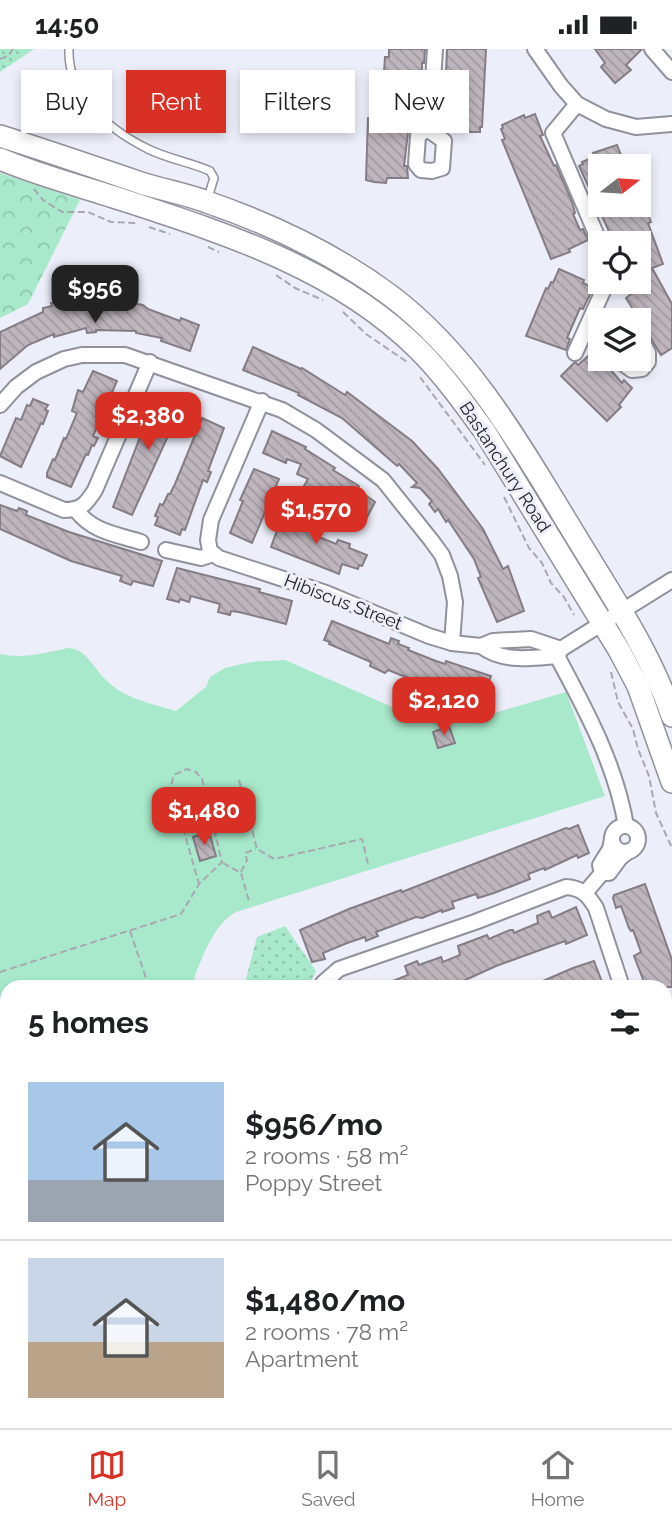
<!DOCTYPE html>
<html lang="en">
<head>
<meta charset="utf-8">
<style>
	:root { --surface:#fff; --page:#f6f6f6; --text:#202124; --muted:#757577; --line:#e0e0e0; --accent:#d93025 }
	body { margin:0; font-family:Raleway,sans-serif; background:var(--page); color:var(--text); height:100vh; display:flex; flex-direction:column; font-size:26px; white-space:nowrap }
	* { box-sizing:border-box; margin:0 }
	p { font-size:23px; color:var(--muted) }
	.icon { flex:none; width:38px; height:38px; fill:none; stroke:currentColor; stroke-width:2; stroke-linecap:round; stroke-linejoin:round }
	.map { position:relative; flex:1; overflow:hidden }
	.panel { position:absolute; left:0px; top:931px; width:672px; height:448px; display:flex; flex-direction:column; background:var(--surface); border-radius:21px 21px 0 0; box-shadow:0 4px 10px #0003 }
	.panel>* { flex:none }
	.guide { position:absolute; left:21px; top:21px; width:630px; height:63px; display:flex; gap:14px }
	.needle { width:46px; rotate:73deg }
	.buttons { position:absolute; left:588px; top:105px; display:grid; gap:14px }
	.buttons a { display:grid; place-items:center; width:63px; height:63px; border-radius:0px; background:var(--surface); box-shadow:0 4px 10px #0003; font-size:35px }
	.price { position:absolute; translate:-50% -60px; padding:0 16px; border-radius:14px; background:var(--accent); color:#fff; font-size:23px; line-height:46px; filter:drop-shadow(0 2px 4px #0008) }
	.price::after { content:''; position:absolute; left:50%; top:42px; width:21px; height:16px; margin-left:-10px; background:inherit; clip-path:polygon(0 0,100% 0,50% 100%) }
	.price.selected { background:#222; color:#fff }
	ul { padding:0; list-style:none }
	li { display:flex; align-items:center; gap:21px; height:175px; padding:0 28px }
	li+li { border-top:2px solid var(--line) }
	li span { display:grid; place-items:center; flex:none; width:196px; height:140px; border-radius:0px; color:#555 }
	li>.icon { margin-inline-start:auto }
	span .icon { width:84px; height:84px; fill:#fffc; stroke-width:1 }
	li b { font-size:30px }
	h2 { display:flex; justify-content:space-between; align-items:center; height:84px; padding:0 28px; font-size:30px }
	.pill { padding:0 24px; border-radius:0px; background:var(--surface); box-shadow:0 4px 10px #0003; font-size:24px; line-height:63px }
	.pill.selected { background:var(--accent); color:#fff }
	.status { display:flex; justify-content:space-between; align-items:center; height:49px; padding:0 35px; background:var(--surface); direction:ltr }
	.status svg { height:19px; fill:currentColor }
	.tab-bar { display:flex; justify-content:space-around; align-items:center; height:98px; border-top:2px solid var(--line); background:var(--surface); font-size:19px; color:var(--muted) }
	.tab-bar a { display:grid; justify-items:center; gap:4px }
	.tab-bar .selected { color:var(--accent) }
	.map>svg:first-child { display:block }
	.grass { fill:url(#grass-dots) }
	.park { fill:url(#park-crowns) }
	.pitch { fill:#a7e9ca }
	.building { fill:url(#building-back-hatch); stroke:#857d85; stroke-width:2 }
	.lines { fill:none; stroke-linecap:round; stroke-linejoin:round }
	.lane-casing { stroke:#8f919b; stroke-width:10 }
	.street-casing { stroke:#8f919b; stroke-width:18 }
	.primary-casing { stroke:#8f919b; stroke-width:24 }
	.path { stroke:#a7a8b1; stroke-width:2; stroke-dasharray:7 3.5; stroke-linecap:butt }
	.lane { stroke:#fff; stroke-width:7 }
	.street { stroke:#fff; stroke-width:14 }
	.primary { stroke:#fff; stroke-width:21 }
	.labels { text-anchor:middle; stroke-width:6; stroke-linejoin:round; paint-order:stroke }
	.street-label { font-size:18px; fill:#1f1f23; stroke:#eceef9 }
</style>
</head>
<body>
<div class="status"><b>14:50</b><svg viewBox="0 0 49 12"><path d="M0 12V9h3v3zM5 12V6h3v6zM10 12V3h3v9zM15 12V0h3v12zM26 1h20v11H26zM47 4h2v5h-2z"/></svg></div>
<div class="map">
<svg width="672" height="1379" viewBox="0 0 672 1379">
	<defs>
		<pattern id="grass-dots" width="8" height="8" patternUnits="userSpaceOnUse" patternTransform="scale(1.75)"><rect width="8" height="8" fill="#a7e9ca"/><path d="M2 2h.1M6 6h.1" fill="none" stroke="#8fc7ad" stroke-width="1.8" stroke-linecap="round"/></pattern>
		<pattern id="park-crowns" width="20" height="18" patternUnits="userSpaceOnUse" patternTransform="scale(1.75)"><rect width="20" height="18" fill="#a7e9ca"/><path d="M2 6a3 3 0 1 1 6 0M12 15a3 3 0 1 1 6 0" fill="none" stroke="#8fc7ad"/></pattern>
		<pattern id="building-back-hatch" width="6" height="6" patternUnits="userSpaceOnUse" patternTransform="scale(1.75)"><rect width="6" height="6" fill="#beb5bd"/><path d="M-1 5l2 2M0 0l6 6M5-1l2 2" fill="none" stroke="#a39ba2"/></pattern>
	</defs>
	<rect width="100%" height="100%" fill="#eceef9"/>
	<g class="grass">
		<path d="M0,0H34L0,23Z"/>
		<path d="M285,877L316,922L308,938H244L257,888Z"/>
		<path d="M0,967L7,977V1372H165L170,1379H0Z"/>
		<path d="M241,1372H280L285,1379H232Z"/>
	</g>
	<path class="park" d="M0,124L80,151L28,255L0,269Z"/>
	<g class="pitch">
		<path d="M68,599C86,599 93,619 105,630C124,650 150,654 176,662L206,638L210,628L225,619L251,613L285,611L399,661L471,671L566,643L605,747L236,863C213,876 204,905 194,929L198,938H7V970L0,963V605C23,610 46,604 68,599Z"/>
		<path d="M181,1372H234L233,1376L228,1379H191Z"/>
	</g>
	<g class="building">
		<path d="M389,0H425L424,14H422V59H411L404,117H407L408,129H387L386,134L374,133L366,131L368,69L381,70L385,8H389Z"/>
		<path d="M447,0H486L482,78H480V83H461V79L444,78Z"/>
		<path d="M595,0H642L626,16L631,21L615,34L601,18L605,14Z"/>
		<path d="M535,65L543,86L540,87L554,117L556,116L572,153L575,164L573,165L580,181L583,180L588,191L569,200L570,203L551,210L502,91L505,90L501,80L503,79L502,76L524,66L525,69Z"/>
		<path d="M617,96L623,111L621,112L623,117H600V156H645L651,173L648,174L663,215L652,219L672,255V299L661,306L626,249L639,239V194H617L614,188L612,189L579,117L583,115L582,113L594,108L593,104Z"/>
		<path d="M559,220L584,231L583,234L593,239L583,260L580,259L567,289L570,290L566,301L526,287L546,239L548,240L551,233L553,234Z"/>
		<path d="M64,251L66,258L118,252L143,256L148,260L180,272L181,269L199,276L190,302L161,292L162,289L136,284V282L96,281V283L87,284L86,279L54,288V285L28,296L0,320V283L43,263V259L52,257L51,254Z"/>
		<path d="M253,298L301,320L302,319L345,346L347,343L412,392L438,420L483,480L503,520L508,517L524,562L497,573L478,529L481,528L474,510L448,471L446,473L438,460L435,463L429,455L432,452L420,439L412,438L417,434L399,415L397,417L342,369L298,346L299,344L243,321Z"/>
		<path d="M594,302L622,334L624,331L632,339L619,356L621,358L607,372L561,327L575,313L578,316Z"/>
		<path d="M93,322L117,332L93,387L98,389L94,397L92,396L88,406L86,405L71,438L47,428V424L53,410L55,411L64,389L66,390L77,364L72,362L78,341L83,343Z"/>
		<path d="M156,347L187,359L181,372L177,371L174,379L172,378L132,466L113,458Z"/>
		<path d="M33,350L48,356L45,361L48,362L43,375L41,374L21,418L0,407L16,369L21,371L27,356L30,357Z"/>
		<path d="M202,369L224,379L208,422L211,423L207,433L203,431L185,481L182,480L180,486L155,476L158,468L155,467L160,455L163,456L168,445H170L175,435Z"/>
		<path d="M272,382L306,398L305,400L335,419L333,421L359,437L357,440L375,453L364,474L316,441L314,444L304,437L308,430L297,425L301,415L287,410L286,414L263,404Z"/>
		<path d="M254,420L279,430L252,494L230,484L243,452L240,451Z"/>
		<path d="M0,456L17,462L19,459L27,462L26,466L69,483L162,512L153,537L133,532L131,536L120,532L122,527L71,512L0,480Z"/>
		<path d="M317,466L326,470L319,488L336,495L338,491L350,495L349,499L367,506L362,517L359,516L358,520L342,515L339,525L271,498L282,468L293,472L292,475L311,482Z"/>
		<path d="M177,519L260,540L259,543L292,552L286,575L239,563L231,562L230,566L218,563L220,555L191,547L189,553L180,550L179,553L167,550Z"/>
		<path d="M332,572L389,595L391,589L399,592L398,595L409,599L408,601L436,612L445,615L446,612L491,627L482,651L460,643L458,649L447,645L446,647L426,636L388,621L385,624L370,617L371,613L329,595L330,593L324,591Z"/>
		<path d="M449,677L455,694L438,699L433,683Z"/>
		<path d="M578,776L589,804L578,809L577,806L545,821L544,819L528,825L530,830L494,844L478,849L476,845L452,853L454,859L442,863V861L422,869L416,868L376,883L378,887L366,892L365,888L347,894L323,904L325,910L312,913L300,881L349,860L401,841L402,843L566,779L569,780Z"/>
		<path d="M209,783L216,807L200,812L193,788Z"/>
		<path d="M645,835L672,911V938H646L634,907L641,903L633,881L631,882L629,879L621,857L616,859L613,849L614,846Z"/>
		<path d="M576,858L587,886L566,895L565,892L496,917L450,938H378L408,926L405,917L417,912L419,916L441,908L443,913L460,906L458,897L487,886L489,890L510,881H513L514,884L538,874L537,867L549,862L552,869Z"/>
		<path d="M594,912L604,938H529L573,919Z"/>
	</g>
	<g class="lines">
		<g class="lane-casing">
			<g id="lane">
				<path d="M69,0C67,47 110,81 148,100C168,110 190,113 210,122L214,129L207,152"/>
				<path d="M92,1372L101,1379"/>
			</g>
		</g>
		<g class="street-casing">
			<g id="street">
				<path d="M535,0L561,37L577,55L606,70L636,78L672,75"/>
				<path d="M652,0L672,23"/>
				<path d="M577,55L553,84L600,194"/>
				<path d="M424,82H430L444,92L442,119L432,122L421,121L416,115L418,87Z"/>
				<path d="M430,82L435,0"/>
				<path d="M575,304L607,233"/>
				<path d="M617,310L632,321L642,320L648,313V304L639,286"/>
				<path d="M262,352L211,471L208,491L210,502L219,509L326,544L429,587L452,594L481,597L493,592L531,590L561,600"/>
				<path d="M0,356L16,338L36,323L64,310L82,306H125L282,361L316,381L383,431L431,491L442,506L450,527L455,553L452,594"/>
				<path d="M0,434L64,461C82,461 86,455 95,441L150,313"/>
				<path d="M76,461C93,483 115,485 141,493"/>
				<path d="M166,501L201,509L214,505"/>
				<path d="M481,597C503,614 532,609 557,607"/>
				<path d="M558,606L561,600L672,531"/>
				<path d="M557,607C586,661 616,716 626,777"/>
				<circle cx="625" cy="790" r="13"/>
				<path d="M602,824L600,816L610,800L612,790"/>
				<path d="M585,844L602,824H609L620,809L629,802"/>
				<path d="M323,938V934L339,920L475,873L566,838C582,839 588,846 596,859L622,938"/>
				<path d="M665,999H672"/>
				<path d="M665,1019L672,1012"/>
				<path d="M665,1070L672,1091"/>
				<path d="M412,1372L426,1379"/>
				<path d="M462,1379L464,1372"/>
			</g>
		</g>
		<g class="primary-casing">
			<g id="primary">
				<path d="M0,87C47,102 94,118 141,134C163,141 186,145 207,153C271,175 336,206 391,247C469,306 519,394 569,476C606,538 649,599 672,667"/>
				<path d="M0,110C40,127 84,138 126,152C230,186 338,221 418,300C443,325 464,354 485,383L619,601L638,637L672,733"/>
			</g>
		</g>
		<g class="path">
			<path d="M0,10L8,7L13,0"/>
			<path d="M34,140L43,151L62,163H88L111,173L137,174"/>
			<path d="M149,178L170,185"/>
			<path d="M208,198L219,203"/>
			<path d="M276,226L295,239L323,251"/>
			<path d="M343,263L366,285L407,313"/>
			<path d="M420,328L485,416"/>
			<path d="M504,448L529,499L542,514L551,534L564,548L574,566"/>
			<path d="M611,623L618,653L633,680L638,700L649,727L656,764L672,799"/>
			<path d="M239,731L257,800L274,810L362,790L368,815"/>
			<path d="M223,814L241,824L249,852"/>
			<path d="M241,823L247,811L245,804L256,800"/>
			<path d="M130,882L146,929"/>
			<path d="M0,923L181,865L199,835L222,813L202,730L196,723L187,720L174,726L171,737L199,835"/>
			<path d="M0,985L7,999"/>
			<path d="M142,1372L149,1379"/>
		</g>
		<use href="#lane" class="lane"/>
		<use href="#street" class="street"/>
		<use href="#primary" class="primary"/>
	</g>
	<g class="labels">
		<g class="street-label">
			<text transform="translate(505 418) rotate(57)" y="6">Bastanchury Road</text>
			<text transform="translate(343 553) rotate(21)" y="6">Hibiscus Street</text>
		</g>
	</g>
</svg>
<div class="buttons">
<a><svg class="needle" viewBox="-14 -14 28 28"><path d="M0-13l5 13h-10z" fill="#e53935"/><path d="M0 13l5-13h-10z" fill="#757577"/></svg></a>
<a><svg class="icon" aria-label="locate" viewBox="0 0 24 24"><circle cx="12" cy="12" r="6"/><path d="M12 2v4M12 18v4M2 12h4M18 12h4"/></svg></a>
<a><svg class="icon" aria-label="layers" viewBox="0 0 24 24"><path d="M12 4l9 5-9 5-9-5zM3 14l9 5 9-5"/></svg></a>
</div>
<b class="price selected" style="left:95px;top:276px">$956</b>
<b class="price" style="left:148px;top:403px">$2,380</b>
<b class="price" style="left:316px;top:497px">$1,570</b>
<b class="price" style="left:444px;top:688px">$2,120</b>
<b class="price" style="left:204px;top:798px">$1,480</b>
<div class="guide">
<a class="pill">Buy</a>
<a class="pill selected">Rent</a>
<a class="pill">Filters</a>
<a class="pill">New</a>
</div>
<section class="panel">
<h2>5 homes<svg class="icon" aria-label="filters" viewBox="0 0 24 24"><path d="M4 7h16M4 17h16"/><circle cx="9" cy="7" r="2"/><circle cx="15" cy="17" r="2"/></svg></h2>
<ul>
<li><span style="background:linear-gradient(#a9c7e8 70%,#9aa5b1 0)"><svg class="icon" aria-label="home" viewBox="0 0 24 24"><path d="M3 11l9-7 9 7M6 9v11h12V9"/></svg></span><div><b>$956/mo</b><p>2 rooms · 58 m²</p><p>Poppy Street</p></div></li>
<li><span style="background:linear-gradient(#c9d6e8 60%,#b9a48a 0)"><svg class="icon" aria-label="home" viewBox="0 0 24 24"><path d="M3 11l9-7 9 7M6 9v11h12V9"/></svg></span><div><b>$1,480/mo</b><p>2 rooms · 78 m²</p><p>Apartment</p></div></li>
</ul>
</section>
</div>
<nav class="tab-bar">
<a class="selected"><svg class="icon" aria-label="map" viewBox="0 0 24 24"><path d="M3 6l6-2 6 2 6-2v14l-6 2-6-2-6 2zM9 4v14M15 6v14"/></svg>Map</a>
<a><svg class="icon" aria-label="saved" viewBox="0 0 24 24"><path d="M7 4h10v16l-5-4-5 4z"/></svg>Saved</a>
<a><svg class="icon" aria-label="home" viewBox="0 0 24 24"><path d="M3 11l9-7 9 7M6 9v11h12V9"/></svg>Home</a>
</nav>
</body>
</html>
